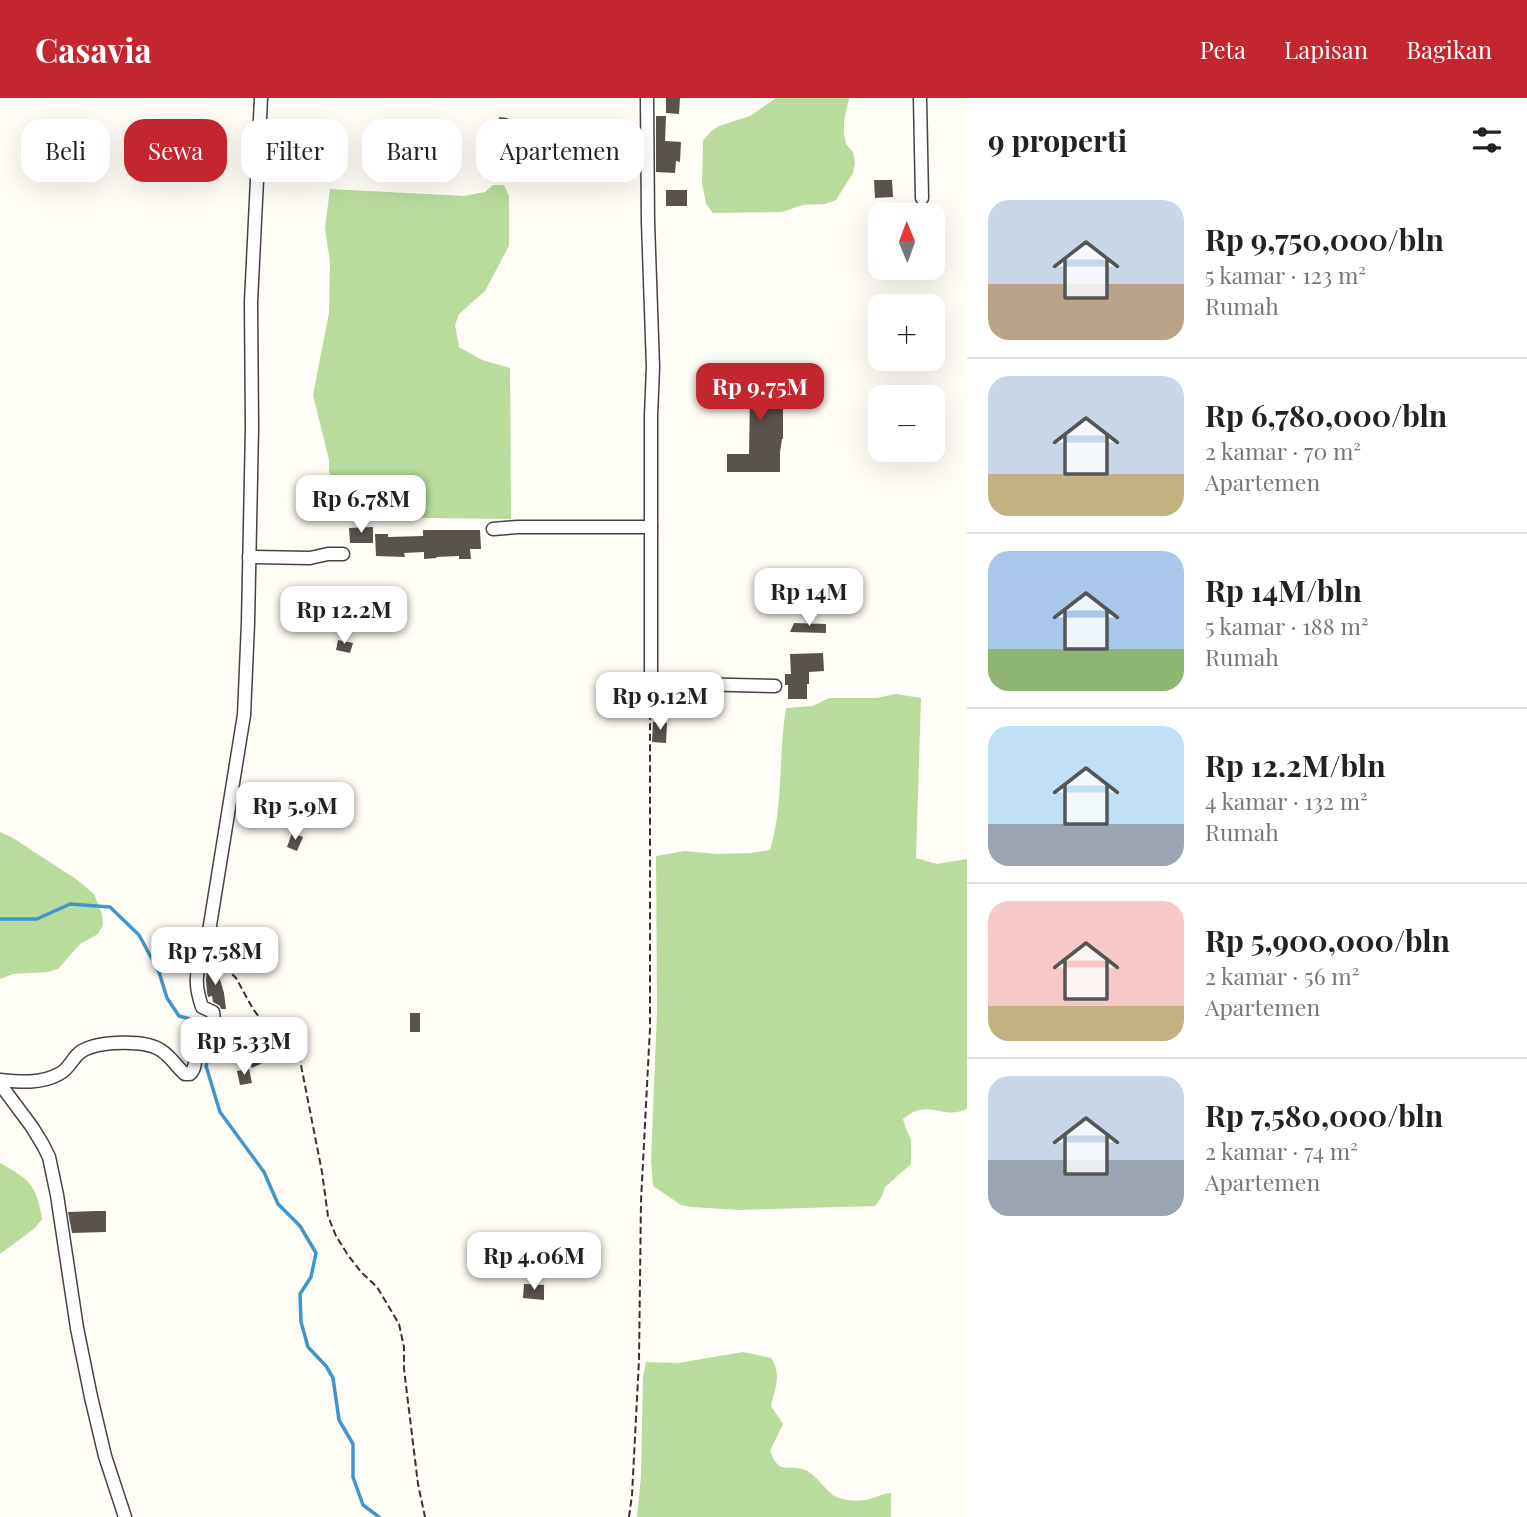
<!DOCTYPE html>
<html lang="id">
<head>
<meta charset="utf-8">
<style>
	:root { --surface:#fff; --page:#f2f2f2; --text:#222; --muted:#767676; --line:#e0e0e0; --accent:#c4262e }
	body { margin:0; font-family:"Playfair Display",serif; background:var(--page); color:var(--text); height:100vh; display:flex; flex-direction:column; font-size:26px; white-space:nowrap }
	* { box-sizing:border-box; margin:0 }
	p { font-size:23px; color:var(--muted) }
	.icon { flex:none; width:38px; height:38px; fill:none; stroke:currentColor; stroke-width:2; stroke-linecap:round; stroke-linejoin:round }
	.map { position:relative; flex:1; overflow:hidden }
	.side { display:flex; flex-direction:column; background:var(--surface); width:560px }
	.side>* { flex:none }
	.hud { position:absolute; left:21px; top:21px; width:665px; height:63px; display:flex; gap:14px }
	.needle { width:46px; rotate:359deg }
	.controls { position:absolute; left:868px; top:105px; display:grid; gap:14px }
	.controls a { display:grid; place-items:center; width:77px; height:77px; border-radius:14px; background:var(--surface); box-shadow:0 7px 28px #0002; font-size:35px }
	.price { position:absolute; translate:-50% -60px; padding:0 16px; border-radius:14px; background:#fff; color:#222; font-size:23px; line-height:46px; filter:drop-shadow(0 2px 4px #0008) }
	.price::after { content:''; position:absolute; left:50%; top:42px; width:21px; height:16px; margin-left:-10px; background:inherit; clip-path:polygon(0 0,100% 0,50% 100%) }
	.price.selected { background:var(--accent); color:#fff }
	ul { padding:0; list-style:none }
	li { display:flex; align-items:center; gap:21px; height:175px; padding:0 21px }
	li+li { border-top:2px solid var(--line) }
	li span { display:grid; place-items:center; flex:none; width:196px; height:140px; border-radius:21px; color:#555 }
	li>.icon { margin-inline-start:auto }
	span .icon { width:84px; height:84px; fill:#fffc; stroke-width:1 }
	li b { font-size:30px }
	h2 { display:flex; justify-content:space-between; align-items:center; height:84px; padding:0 21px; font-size:30px }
	.pill { padding:0 24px; border-radius:21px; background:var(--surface); box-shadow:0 7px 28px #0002; font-size:24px; line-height:63px }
	.pill.selected { background:var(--accent); color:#fff }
	header { display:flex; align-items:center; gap:42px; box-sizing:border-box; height:98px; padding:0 35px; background:var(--accent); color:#fff }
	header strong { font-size:33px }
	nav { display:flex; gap:38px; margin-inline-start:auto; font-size:24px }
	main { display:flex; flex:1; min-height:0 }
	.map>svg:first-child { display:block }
	.forest { fill:#b9dc9c }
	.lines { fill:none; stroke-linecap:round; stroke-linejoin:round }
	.stream { stroke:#3f96cf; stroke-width:3.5 }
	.building { fill:#5a524d }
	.minor-casing { stroke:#444; stroke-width:15 }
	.path { stroke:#333; stroke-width:2; stroke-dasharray:7 3.5; stroke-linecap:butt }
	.minor { stroke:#fff; stroke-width:12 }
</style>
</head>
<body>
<header>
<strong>Casavia</strong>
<nav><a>Peta</a><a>Lapisan</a><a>Bagikan</a></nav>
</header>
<main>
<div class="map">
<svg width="967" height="1419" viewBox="0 0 967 1419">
	<rect width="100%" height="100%" fill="#fffdf5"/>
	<g class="forest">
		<path d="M776,0H849L844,23V36L846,46L853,54L855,65L853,75L836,102L825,106L803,107L782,114L713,115L706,106L702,85L703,43L710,34L719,28L750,18Z"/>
		<path d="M493,87H504L509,98V148L485,193L459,216L455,227L459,249L482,262L510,270L511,421L345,419L329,373V362L313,297L329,215L330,164L325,130L330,91L464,98L485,94Z"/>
		<path d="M896,596L921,600L916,760L937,766L967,761V1011C946,1020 937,1008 919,1012C913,1013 908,1018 903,1021L906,1031L911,1041V1066L885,1089L881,1100L875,1108L740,1112L691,1109L681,1107L653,1088L651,1063L657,913L656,758L685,753L717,756L750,755L770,752C784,706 778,657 786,610L813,608L829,600H876Z"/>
		<path d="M0,734L13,740L76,781L94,796L102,816L103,827L98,836L80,846L58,871L48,874L13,876L0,881Z"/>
		<path d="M0,1065C30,1082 36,1086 42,1121L35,1130L0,1156Z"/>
		<path d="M743,1254L771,1260C782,1276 775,1290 771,1308L783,1326L770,1353C780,1379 787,1365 805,1372C820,1378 827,1399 843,1401C849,1403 859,1403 865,1402C874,1401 882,1395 891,1395V1419H637L641,1378L643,1279L646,1264L678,1265Z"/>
	</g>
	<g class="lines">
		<g class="stream">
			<path d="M0,821H37L70,806L110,809L139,837L159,874L167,900L179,918L202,924L205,930"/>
			<path d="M208,937L212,945L206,968L220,1014L264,1074L278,1106L300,1128L316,1155L311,1179L300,1196L301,1224L308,1249L326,1268L333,1280L339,1322L353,1346V1379L363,1407L379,1419"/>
		</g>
	</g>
	<g class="building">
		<path d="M666,0H680L679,16L666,15Z"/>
		<path d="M656,18H666L665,43L681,44L680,64L676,63L675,75L656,74Z"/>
		<path d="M499,19L508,20L507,42L497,41Z"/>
		<path d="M196,30L214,31V42L196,41Z"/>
		<path d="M132,46L156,47V63L131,61Z"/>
		<path d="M174,49L191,51L190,61L173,60Z"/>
		<path d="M874,82H892L893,99L875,100Z"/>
		<rect x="666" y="92" width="21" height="16"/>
		<path d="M729,277L783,278V341H782L780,354V374H727V356H749L750,297H729Z"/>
		<path d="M373,429V445H350L349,430Z"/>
		<path d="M423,432H480L481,451H470L471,461H459V458L436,459L437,460L424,461V454L404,455L405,459L376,458L375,436H388V439L423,438Z"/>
		<path d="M794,525L826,526V535L790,534Z"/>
		<path d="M338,542L353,545L350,555L336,552Z"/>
		<path d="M823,555L824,573L809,574V586H807V601H788V587H785V576H791L790,556Z"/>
		<path d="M653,624L667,625L666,645L652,644Z"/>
		<path d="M292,735L303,739L297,753L287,749Z"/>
		<path d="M216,868L224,895L226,911H221L220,908L213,904L212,898L208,899L207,894L206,882L207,872L208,870Z"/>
		<rect x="410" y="915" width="10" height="19"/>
		<path d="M260,923L265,949L271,961L252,970L243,949L254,945L250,924Z"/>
		<path d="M249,971L252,985L240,987L237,973Z"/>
		<path d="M96,1113H106V1134L72,1135L68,1114Z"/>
		<path d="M524,1186L544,1187V1202L523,1200Z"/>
	</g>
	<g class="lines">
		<g class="minor-casing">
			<g id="minor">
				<path d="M647,0L648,124L653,269L651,318V585L775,588"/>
				<path d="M920,0L922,100"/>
				<path d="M493,431L518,429H651"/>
				<path d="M249,459L310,460L328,456H343"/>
				<path d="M0,982C20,984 41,986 59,976C70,971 72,959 82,953C99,943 146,941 162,953C171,959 177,969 185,976H190C201,965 189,948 200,938C204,935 211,934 215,930L213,914L202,909C196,891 193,873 205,858L244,617L248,525L252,330L251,204L261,0"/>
				<path d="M0,986L32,1029L43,1047L49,1059L57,1097L77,1230L91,1299L105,1358L125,1419"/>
			</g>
		</g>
		<g class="path">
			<path d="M216,863L225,869L236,880L253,911L267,929L300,962L322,1074L328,1118L336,1138L348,1157L361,1174L377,1189L399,1226L404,1249V1271L418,1386L425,1419"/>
			<path d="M629,1419L632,1397L639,1262L641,1103L650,930V597"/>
		</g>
		<use href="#minor" class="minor"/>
	</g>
</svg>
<div class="controls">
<a><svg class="needle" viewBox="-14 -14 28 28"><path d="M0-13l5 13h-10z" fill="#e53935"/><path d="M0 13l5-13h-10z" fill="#767676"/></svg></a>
<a>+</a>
<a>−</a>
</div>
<b class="price selected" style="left:760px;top:325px">Rp 9.75M</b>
<b class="price" style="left:361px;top:437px">Rp 6.78M</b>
<b class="price" style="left:809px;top:530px">Rp 14M</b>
<b class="price" style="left:344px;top:548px">Rp 12.2M</b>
<b class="price" style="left:660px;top:634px">Rp 9.12M</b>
<b class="price" style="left:295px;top:744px">Rp 5.9M</b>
<b class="price" style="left:215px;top:889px">Rp 7.58M</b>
<b class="price" style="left:244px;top:979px">Rp 5.33M</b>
<b class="price" style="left:534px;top:1194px">Rp 4.06M</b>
<div class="hud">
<a class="pill">Beli</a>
<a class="pill selected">Sewa</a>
<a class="pill">Filter</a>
<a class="pill">Baru</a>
<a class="pill">Apartemen</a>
</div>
</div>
<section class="side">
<h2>9 properti<svg class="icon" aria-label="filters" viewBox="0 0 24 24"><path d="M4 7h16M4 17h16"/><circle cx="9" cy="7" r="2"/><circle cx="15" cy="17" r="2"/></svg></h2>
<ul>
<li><span style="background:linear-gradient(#c9d6e8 60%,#b9a48a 0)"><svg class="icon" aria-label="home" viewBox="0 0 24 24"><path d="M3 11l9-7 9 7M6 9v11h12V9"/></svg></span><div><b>Rp 9,750,000/bln</b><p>5 kamar · 123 m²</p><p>Rumah</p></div></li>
<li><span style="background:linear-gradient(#c9d6e8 70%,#c2b280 0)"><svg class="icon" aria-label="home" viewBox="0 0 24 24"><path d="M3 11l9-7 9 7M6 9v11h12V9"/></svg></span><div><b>Rp 6,780,000/bln</b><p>2 kamar · 70 m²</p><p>Apartemen</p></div></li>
<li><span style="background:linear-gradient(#a9c7e8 70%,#8fb573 0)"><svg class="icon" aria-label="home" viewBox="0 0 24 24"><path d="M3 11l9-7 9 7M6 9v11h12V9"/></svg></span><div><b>Rp 14M/bln</b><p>5 kamar · 188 m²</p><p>Rumah</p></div></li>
<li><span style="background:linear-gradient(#bfe0f5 70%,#9aa5b1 0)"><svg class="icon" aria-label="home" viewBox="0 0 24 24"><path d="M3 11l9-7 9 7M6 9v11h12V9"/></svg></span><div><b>Rp 12.2M/bln</b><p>4 kamar · 132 m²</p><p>Rumah</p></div></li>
<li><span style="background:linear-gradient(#f6c9c9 75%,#c2b280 0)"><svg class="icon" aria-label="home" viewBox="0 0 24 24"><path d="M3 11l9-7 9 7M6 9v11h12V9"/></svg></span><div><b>Rp 5,900,000/bln</b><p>2 kamar · 56 m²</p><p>Apartemen</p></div></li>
<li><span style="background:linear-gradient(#c9d6e8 60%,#9aa5b1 0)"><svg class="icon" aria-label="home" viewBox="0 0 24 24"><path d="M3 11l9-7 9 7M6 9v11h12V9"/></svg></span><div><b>Rp 7,580,000/bln</b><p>2 kamar · 74 m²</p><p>Apartemen</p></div></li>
</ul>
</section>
</main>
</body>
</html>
